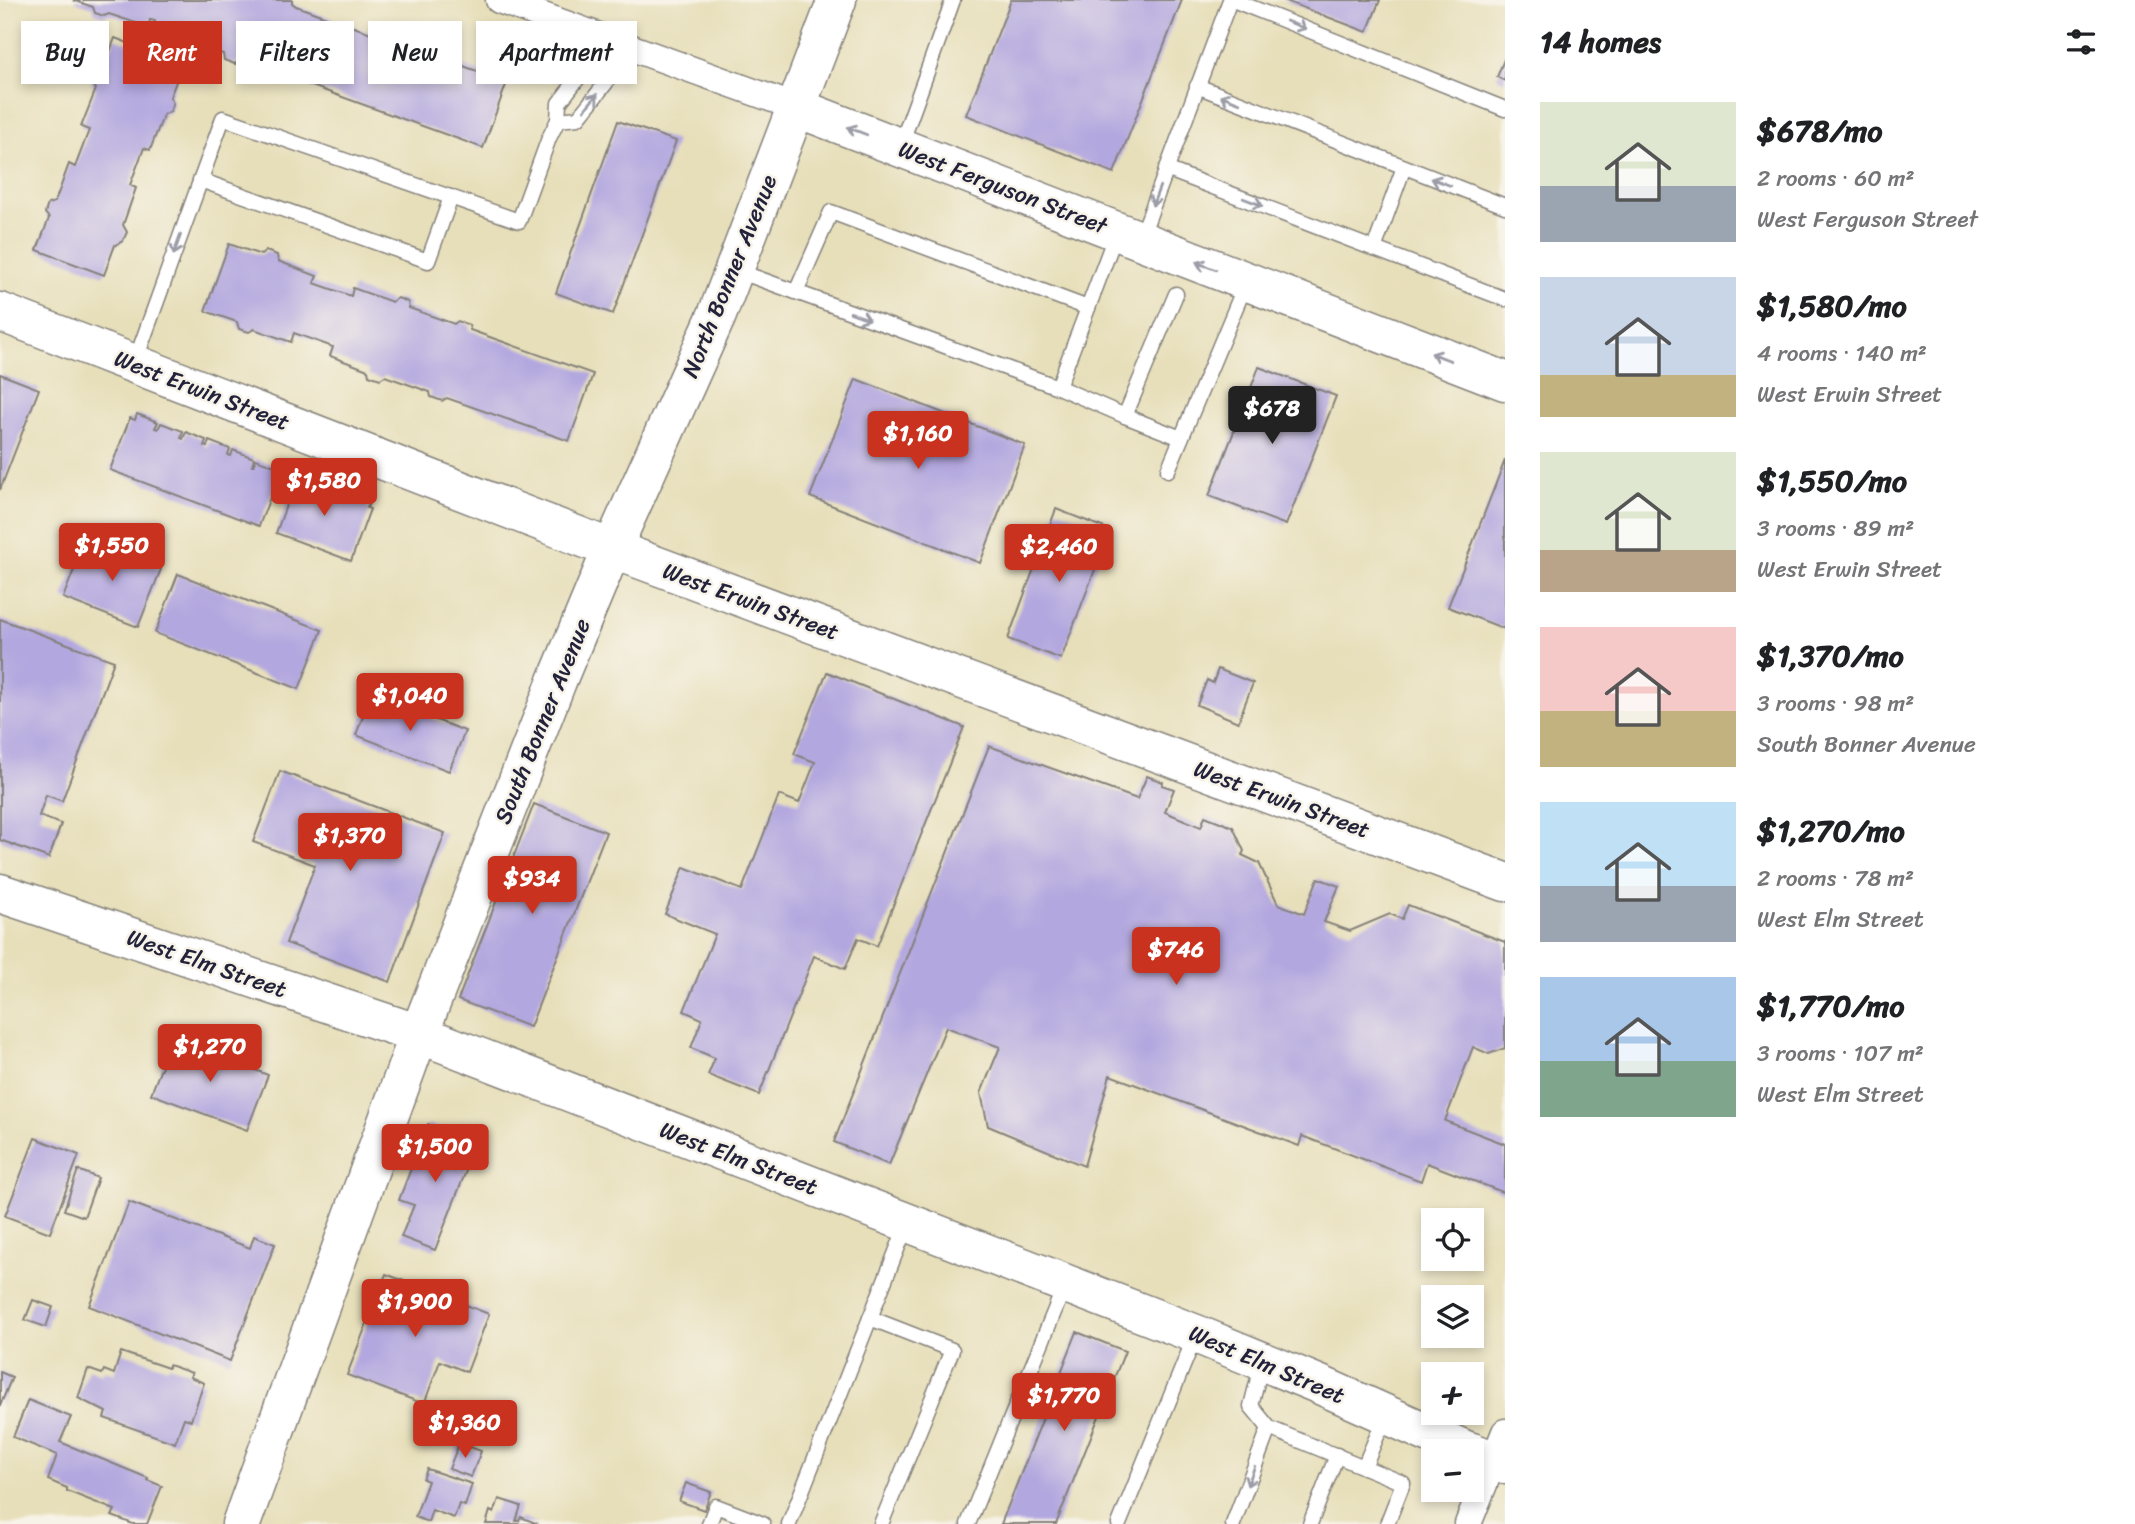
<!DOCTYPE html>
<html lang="en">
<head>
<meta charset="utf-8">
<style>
	:root { --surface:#fff; --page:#f2f2f2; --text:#202124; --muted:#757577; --accent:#c8321e }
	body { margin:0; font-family:Sriracha,sans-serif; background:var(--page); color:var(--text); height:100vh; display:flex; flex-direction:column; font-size:26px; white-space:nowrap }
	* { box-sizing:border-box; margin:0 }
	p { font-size:23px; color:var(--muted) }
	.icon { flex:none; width:38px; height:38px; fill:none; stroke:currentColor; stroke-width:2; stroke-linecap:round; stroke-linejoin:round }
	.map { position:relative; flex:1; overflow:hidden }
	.details { display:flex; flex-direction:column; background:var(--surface); width:630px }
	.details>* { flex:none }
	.top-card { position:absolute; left:21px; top:21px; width:665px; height:63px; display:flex; gap:14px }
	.fabs { position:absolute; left:1421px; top:1208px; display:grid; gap:14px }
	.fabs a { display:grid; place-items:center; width:63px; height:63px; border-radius:0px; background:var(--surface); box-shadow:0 4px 10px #0003; font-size:35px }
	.price { position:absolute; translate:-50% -60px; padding:0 16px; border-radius:7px; background:var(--accent); color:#fff; font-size:23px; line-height:46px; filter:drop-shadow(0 2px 4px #0008) }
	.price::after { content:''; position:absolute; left:50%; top:42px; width:21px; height:16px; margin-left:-10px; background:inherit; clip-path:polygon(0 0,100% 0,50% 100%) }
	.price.on { background:#222; color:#fff }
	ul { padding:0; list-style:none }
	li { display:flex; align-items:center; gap:21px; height:175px; padding:0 35px }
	li span { display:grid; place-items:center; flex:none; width:196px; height:140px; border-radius:0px; color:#555 }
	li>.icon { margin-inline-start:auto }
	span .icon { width:84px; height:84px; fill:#fffc; stroke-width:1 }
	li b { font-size:30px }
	h2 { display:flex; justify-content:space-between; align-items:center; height:84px; padding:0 35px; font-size:30px }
	.chip { padding:0 24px; border-radius:0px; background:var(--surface); box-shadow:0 4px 10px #0003; font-size:24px; line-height:63px }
	.chip.on { background:var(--accent); color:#fff }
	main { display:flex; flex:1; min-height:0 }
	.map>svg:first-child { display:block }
	.building { fill:#b3a7df }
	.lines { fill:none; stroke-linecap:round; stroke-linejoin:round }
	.lane-casing { stroke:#84807a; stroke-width:17 }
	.street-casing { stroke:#84807a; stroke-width:29 }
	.secondary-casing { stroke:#84807a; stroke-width:41 }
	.lane { stroke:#fff; stroke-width:14 }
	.street { stroke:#fff; stroke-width:26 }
	.secondary { stroke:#fff; stroke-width:38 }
	.oneway { stroke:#9c9ca7 }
	.labels { text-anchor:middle; stroke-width:5; stroke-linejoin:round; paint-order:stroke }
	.street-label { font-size:23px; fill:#22223b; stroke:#f7f3e8 }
</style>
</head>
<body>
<main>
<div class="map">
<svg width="1505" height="1524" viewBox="0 0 1505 1524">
	<rect width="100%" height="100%" fill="#f7f3e8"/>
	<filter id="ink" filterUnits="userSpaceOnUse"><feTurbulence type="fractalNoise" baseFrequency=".0143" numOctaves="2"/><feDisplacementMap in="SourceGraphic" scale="14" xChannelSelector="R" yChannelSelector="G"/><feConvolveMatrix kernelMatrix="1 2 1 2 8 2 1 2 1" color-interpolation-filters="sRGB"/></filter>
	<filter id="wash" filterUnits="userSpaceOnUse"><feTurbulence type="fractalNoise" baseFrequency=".00686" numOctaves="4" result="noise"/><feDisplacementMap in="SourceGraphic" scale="28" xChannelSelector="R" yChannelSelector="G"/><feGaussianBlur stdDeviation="1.57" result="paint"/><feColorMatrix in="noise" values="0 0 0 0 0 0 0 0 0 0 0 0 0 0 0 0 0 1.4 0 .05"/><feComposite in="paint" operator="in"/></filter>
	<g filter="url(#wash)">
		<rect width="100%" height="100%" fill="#e7dfba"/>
		<g id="blocks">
			<g class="building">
				<path d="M73,0H292V3L296,6L382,37L380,42L418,56L420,50L507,82L483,148L240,60L235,64L224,60L223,54L184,40L187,33L182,31L178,34L156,26L155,21L150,20L148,27L109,14L104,16L95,13L93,7Z"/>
				<path d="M1011,0H1182L1114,173L966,115Z"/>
				<path d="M1283,0H1380L1367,32Z"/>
				<path d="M115,38L183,64L170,97L173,103L170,112L164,114L150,150L144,148L130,185L136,188L123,225L127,232L123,241L115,245L104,275L37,250L49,218L45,213L48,204L55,202L69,164L75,167L89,130L81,127L96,89L91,83L95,74L102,72Z"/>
				<path d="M1505,57V81L1497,77Z"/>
				<path d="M618,121L676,141L613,314L556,293Z"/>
				<path d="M229,244L261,255L266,251L277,255L278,261L317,276L314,283L351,296L353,288L392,302L398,298L408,302L409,308L454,324L458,321L469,325L470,330L593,374L569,441L447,398L442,401L431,397L430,392L385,376L380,379L369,375L368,370L330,356L333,347L294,333L291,342L254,329L249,332L239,329L237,322L205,311Z"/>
				<path d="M1259,367L1336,396L1286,525L1209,496Z"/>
				<path d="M0,374L39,389L0,490Z"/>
				<path d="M856,379L1025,445L980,563L810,497Z"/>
				<path d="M137,414L158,422L155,428L158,429L161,423L183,431L181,438L183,439L186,432L206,440L204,446L207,447L209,441L230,449L228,455L231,456L233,450L254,458L252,465H254L256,459L278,467L276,473L279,474L259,526L110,470L130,418L135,420Z"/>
				<path d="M1505,460V629L1448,607Z"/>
				<path d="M301,475L322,483L319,490L322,491L325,484L346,492L343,499L346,500L349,493L370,501L367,508L370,509L351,561L276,533L295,481L298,482Z"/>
				<path d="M1056,509L1110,530L1061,659L1008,639Z"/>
				<path d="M86,539L161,569L138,627L63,598Z"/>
				<path d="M178,574L322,630L299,689L155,633Z"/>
				<path d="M0,619L114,661L62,801L46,795L39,816L61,824L49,858L0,840Z"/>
				<path d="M1218,669L1253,683L1238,722L1197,705L1207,680L1213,683Z"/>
				<path d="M827,672L964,727L877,946L858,938L845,969L814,956L759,1095L708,1075L715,1058L691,1048L702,1019L684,1011L715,934L665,914L684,867L742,890L779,795L799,803L815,762L794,754Z"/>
				<path d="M371,695L465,731L449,771L356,735Z"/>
				<path d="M989,746L1137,799L1147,776L1163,782L1162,785L1174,789L1165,812L1201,827L1205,816L1233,827L1244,851L1242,855L1259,863L1278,904L1304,914L1318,878L1339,886L1324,922L1350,931L1390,914L1402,919L1408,905L1505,942V1048L1489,1054L1473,1047L1445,1121L1505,1144V1193L1427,1163L1421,1181L1302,1136L1299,1146L1110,1075L1084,1166L988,1126L981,1093L1000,1047L946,1027L889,1165L834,1142Z"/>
				<path d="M280,771L445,833L390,982L286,943L315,865L253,842Z"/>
				<path d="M534,804L606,832L530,1027L458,1000Z"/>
				<path d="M173,1038L268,1075L247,1130L151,1094Z"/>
				<path d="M428,1124L477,1143L435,1250L401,1237L414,1205L399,1200Z"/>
				<path d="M35,1138L79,1155L50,1233L5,1216Z"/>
				<path d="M78,1170L98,1178L84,1217L64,1210Z"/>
				<path d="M129,1202L250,1248L254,1236L275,1244L230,1361L89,1306Z"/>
				<path d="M386,1274L489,1314L467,1372L440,1361L424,1404L347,1375Z"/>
				<path d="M33,1300L53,1307L46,1327L25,1320Z"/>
				<path d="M1077,1332L1125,1351L1056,1524H1001Z"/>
				<path d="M121,1352L168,1368L169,1365L192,1373L190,1377L204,1383L191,1420L184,1418L175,1443L104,1418L106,1412L78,1398L88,1369L102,1374L104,1370L114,1374Z"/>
				<path d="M0,1372L12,1377L0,1406Z"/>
				<path d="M28,1400L71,1417L60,1442L148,1478L147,1480L162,1486L147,1524H133L112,1516L115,1510L67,1491V1488L48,1480L57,1455L13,1437Z"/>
				<path d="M459,1443L481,1451L471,1477L449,1469Z"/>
				<path d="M427,1469L472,1484L465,1506L459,1504L454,1518L432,1510L428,1522L415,1517L428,1481L423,1479Z"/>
				<path d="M686,1483L711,1492L704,1510L679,1501Z"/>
				<path d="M499,1499L521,1506L516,1521H519L521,1517L538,1524H486L490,1511L494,1513Z"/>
			</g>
		</g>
	</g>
	<g filter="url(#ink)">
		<use href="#blocks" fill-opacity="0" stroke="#84807a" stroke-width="2"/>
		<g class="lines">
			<g class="lane-casing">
				<g id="lane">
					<path d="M1233,0L1505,109"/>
					<path d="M1197,86L1505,206"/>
					<path d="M558,120L578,118L606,83L600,67L610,40"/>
					<path d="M900,147L953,0"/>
					<path d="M1166,169L1505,299"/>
					<path d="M200,180L428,261L451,197"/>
					<path d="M1141,238L1230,0"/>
					<path d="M1374,249L1404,167"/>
					<path d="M735,270L1058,387L1125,416L1176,294"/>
					<path d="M796,292L831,212L1088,308L1058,387"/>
					<path d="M1088,308L1117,231"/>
					<path d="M135,362L223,118L519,221L549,138L558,120L559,103L582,73L600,67"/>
					<path d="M1125,416L1181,438"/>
					<path d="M1168,470L1246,283"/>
					<path d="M870,1318L952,1350L881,1524"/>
					<path d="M1262,1363L1251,1406L1269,1428L1403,1483L1387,1524"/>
					<path d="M1364,1467L1385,1417"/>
					<path d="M709,1524L716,1506L763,1524"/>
					<path d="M789,1524L907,1224"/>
					<path d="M968,1524L1065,1285"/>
					<path d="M1119,1524L1196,1334"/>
					<path d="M1233,1524L1269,1428"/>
					<path d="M1310,1524L1337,1455"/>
				</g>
			</g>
			<g class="street-casing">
				<g id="street">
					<path d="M499,0L795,107"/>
					<path d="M1468,1524L1505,1432"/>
				</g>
			</g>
			<g class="secondary-casing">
				<g id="secondary">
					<path d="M795,107L1505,381"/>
					<path d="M0,312L612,549L1505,882"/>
					<path d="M0,893L419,1034L1196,1334L1318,1384L1468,1451"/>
					<path d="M1472,1452L1505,1465"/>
					<path d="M241,1524L419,1034L557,681L612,549L717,315L837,0"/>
				</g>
			</g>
			<use href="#lane" class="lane"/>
			<use href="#street" class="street"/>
			<use href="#secondary" class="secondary"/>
		</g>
		<defs><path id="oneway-shaft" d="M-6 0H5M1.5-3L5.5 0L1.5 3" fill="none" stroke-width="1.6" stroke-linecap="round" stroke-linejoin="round" transform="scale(1.75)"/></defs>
		<g class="oneway">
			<use href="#oneway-shaft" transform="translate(1296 25) rotate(22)"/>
			<use href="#oneway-shaft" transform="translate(1230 99) rotate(-159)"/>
			<use href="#oneway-shaft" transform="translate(591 102) rotate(-51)"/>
			<use href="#oneway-shaft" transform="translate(857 131) rotate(-159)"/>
			<use href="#oneway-shaft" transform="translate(1441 182) rotate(-159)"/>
			<use href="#oneway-shaft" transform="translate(1156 196) rotate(111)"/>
			<use href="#oneway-shaft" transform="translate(1253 202) rotate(21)"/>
			<use href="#oneway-shaft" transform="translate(177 245) rotate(110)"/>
			<use href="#oneway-shaft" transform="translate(1206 266) rotate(-159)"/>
			<use href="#oneway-shaft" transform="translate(860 316) rotate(20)"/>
			<use href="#oneway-shaft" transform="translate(1441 357) rotate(-159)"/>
			<use href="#oneway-shaft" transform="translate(1251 1476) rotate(111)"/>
		</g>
	</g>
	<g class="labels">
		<g class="street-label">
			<text transform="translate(1003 187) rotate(21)" y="8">West Ferguson Street</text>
			<text transform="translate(729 276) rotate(-68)" y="8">North Bonner Avenue</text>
			<text transform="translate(202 390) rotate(21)" y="8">West Erwin Street</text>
			<text transform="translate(751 601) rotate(20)" y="8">West Erwin Street</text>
			<text transform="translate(542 721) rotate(-68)" y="8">South Bonner Avenue</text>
			<text transform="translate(1282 799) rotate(20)" y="8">West Erwin Street</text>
			<text transform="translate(207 963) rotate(19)" y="8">West Elm Street</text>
			<text transform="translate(739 1158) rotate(21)" y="8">West Elm Street</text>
			<text transform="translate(1267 1364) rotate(23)" y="8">West Elm Street</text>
		</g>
	</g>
</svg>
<div class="fabs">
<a><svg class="icon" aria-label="locate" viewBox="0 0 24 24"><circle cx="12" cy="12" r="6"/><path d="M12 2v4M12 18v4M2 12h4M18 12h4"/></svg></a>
<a><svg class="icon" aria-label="layers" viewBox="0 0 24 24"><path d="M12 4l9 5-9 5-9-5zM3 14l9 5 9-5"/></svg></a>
<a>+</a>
<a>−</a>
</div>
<b class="price on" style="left:1272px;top:446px">$678</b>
<b class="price" style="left:918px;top:471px">$1,160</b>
<b class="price" style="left:324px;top:518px">$1,580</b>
<b class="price" style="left:112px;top:583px">$1,550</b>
<b class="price" style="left:1059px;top:584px">$2,460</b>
<b class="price" style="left:410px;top:733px">$1,040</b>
<b class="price" style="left:350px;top:873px">$1,370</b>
<b class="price" style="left:532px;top:916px">$934</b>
<b class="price" style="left:1176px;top:987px">$746</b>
<b class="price" style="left:210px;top:1084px">$1,270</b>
<b class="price" style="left:435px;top:1184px">$1,500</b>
<b class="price" style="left:415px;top:1339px">$1,900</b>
<b class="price" style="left:1064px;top:1433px">$1,770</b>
<b class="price" style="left:465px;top:1460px">$1,360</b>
<div class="top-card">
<a class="chip">Buy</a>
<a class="chip on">Rent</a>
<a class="chip">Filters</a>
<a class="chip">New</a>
<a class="chip">Apartment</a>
</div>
</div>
<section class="details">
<h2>14 homes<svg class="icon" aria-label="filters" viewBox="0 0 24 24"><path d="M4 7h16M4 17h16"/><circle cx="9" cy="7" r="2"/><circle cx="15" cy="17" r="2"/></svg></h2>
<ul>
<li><span style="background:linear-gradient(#dfe7d0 60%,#9aa5b1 0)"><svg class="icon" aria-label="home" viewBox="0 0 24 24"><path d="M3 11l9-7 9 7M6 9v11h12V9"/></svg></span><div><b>$678/mo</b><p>2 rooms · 60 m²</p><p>West Ferguson Street</p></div></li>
<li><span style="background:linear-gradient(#c9d6e8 70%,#c2b280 0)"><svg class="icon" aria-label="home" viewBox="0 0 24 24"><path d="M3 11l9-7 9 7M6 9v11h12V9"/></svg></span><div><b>$1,580/mo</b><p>4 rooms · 140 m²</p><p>West Erwin Street</p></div></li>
<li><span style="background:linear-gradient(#dfe7d0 70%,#b9a48a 0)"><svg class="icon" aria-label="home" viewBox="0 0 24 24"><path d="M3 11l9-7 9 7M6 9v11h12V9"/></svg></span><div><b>$1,550/mo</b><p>3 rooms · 89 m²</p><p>West Erwin Street</p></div></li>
<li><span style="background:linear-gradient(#f6c9c9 60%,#c2b280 0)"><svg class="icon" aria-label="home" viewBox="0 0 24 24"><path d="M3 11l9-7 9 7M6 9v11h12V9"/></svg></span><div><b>$1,370/mo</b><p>3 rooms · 98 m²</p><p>South Bonner Avenue</p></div></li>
<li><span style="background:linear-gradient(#bfe0f5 60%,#9aa5b1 0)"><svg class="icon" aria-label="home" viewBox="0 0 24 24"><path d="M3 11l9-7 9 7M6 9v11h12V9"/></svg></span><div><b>$1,270/mo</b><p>2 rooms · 78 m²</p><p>West Elm Street</p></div></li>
<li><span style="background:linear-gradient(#a9c7e8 60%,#7fa58c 0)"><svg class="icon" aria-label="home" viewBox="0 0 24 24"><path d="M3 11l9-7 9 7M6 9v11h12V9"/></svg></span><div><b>$1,770/mo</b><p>3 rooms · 107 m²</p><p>West Elm Street</p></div></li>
</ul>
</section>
</main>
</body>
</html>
